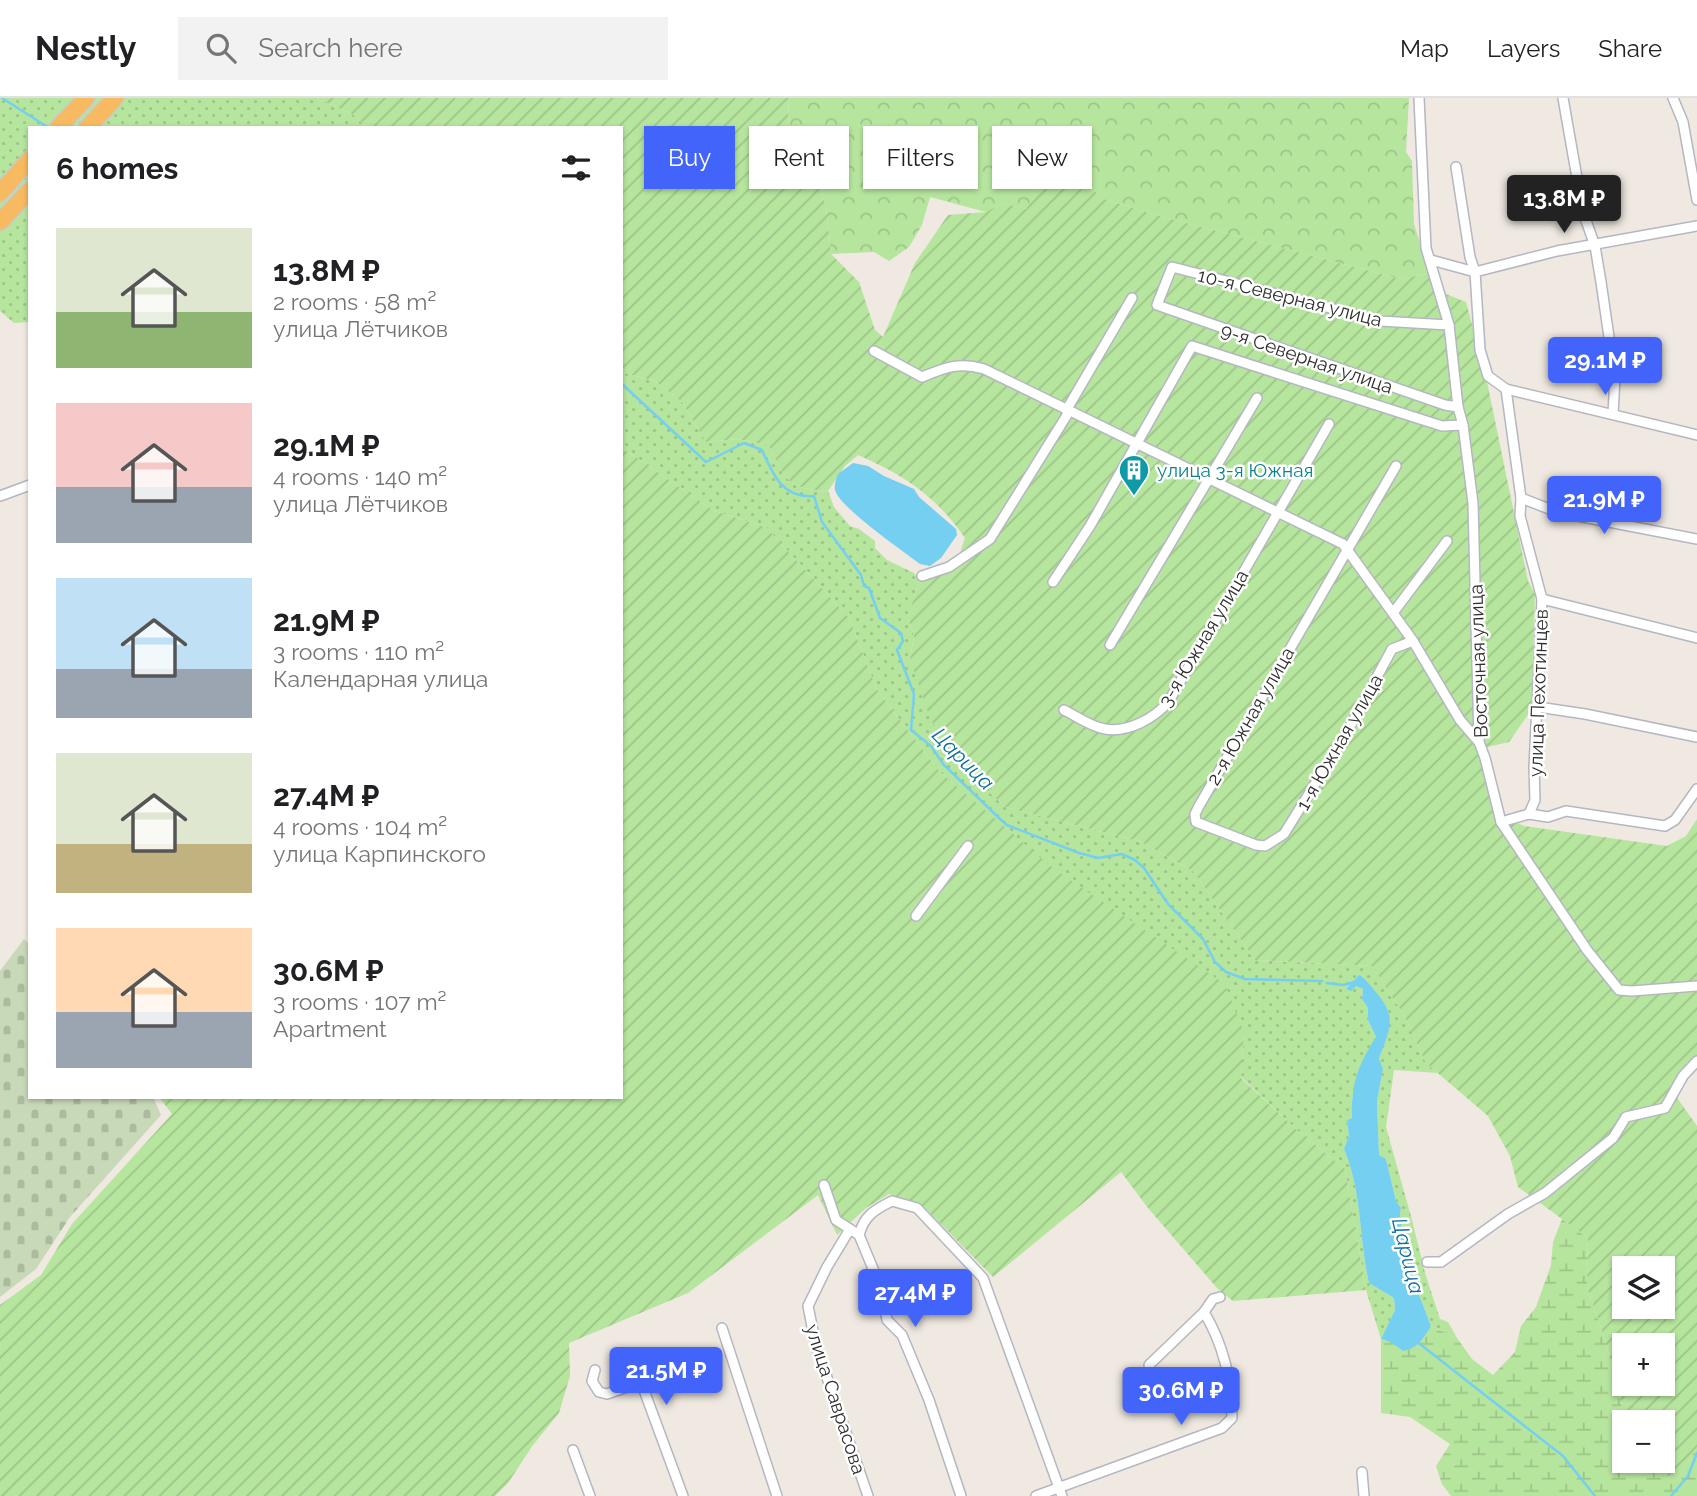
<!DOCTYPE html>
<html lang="en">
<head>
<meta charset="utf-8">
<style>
	:root { --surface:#fff; --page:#f2f2f2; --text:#202124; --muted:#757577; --line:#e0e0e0; --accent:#4264fb }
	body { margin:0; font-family:Raleway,sans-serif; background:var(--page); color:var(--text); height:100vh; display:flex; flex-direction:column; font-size:26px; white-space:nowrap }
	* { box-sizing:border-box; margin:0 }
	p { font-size:23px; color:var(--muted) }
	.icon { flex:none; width:38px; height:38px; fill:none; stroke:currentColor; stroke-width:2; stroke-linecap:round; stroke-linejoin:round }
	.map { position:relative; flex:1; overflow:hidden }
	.details { position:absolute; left:28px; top:28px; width:595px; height:973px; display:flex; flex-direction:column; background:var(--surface); border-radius:0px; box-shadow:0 2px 5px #0004 }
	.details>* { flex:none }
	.hud { position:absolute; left:644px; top:28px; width:665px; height:63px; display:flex; gap:14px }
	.fabs { position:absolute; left:1612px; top:1158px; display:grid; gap:14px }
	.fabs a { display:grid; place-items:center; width:63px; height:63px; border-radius:0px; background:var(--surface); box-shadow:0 2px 5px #0004; font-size:35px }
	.price { position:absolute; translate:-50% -60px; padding:0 16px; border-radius:7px; background:var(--accent); color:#fff; font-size:23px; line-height:46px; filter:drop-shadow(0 2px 4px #0008) }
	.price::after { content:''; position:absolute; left:50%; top:42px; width:21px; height:16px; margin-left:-10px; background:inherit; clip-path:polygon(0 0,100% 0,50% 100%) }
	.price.active { background:#222; color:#fff }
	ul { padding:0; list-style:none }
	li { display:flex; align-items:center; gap:21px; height:175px; padding:0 28px }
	li span { display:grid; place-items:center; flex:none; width:196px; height:140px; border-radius:0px; color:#555 }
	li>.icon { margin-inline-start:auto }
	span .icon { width:84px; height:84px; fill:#fffc; stroke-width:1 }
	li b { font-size:30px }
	h2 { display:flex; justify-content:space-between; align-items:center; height:84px; padding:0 28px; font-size:30px }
	.tag { padding:0 24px; border-radius:0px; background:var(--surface); box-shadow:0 2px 5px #0004; font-size:24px; line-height:63px }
	.tag.active { background:var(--accent); color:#fff }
	header { display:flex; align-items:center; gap:42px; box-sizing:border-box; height:98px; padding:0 35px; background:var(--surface); border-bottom:2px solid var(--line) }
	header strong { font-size:33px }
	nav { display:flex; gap:38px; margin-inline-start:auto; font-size:24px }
	.search { width:490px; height:63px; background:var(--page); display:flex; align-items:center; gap:18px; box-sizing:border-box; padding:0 24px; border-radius:0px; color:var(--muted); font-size:26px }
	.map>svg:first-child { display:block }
	.grass { fill:url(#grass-dots) }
	.forest { fill:url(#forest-crowns) }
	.wetland { fill:url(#wetland-marsh) }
	.cemetery { fill:url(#cemetery-stones) }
	.garden { fill:url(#garden-furrows); fill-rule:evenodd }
	.water { fill:#75cff0 }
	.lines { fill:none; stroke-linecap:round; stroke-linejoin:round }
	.stream { stroke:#75cff0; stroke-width:2.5 }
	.minor-casing { stroke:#b4b7c1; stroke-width:12 }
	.trunk-casing { stroke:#c9c9c9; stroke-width:19 }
	.minor { stroke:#fff; stroke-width:9 }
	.trunk { stroke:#f8ba60; stroke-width:16 }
	.labels { text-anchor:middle; stroke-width:5; stroke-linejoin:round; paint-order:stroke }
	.street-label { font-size:19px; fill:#2e2e2e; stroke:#fff }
	.culture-label { font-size:19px; fill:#0d838f; stroke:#fff; text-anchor:start }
	.water-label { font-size:21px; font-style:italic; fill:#0d6fa3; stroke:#fff }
</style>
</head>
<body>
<header>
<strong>Nestly</strong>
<div class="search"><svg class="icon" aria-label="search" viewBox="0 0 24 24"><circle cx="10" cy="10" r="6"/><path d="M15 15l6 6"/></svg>Search here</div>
<nav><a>Map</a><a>Layers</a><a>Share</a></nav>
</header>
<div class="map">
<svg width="1697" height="1398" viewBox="0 0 1697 1398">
	<defs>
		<pattern id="grass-dots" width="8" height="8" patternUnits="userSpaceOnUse" patternTransform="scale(1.75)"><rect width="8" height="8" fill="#b6e59e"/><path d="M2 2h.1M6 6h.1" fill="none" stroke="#9dc588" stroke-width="1.8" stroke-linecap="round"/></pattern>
		<pattern id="forest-crowns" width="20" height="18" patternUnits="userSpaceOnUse" patternTransform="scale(1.75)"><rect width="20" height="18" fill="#b6e59e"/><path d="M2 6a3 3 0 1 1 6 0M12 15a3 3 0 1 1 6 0" fill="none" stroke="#9dc588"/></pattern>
		<pattern id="wetland-marsh" width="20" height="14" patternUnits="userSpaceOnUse" patternTransform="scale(1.75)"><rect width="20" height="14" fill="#b6e59e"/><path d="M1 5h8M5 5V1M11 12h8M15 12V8" fill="none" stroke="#9dc588"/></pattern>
		<pattern id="cemetery-stones" width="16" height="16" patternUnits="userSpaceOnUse" patternTransform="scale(1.75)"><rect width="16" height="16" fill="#c8d9b8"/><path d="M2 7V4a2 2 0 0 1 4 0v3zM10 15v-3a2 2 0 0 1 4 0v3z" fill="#acbb9e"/></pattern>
		<pattern id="garden-furrows" width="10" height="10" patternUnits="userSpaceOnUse" patternTransform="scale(1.75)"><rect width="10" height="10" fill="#b6e59e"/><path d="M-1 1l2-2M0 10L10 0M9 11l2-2" fill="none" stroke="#9dc588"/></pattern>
	</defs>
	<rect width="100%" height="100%" fill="#efe9e1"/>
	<g class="grass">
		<path d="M0,0H316L354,17L367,30H30V224L14,225L0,213Z"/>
		<path d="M621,274L655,283L682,304L706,344L738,341L769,348C786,383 788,391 828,393L834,409L850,428L859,431L875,443V450L887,462L914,475L919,482L908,519L914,538L910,561L949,656L1005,709L1141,744L1193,773L1255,862L1372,868L1404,917L1426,965L1438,975L1394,972L1386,1029L1412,1122L1425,1175L1440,1221L1448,1224L1457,1240L1431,1228L1413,1181L1412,1162L1404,1154C1407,1138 1397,1126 1401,1110L1396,1103L1386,1061L1379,1057L1377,1003L1383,971L1379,960L1372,890L1359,877L1346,891L1356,888L1363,891L1362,901L1368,910V922L1376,939L1352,1000V1020L1347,1022L1349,1038L1344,1051C1362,1093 1359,1141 1369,1185L1394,1200L1395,1212L1381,1241L1366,1192L1345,1071L1297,1032L1241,979L1244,935L940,674L877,592L849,520L766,429L714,413L621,349Z"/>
	</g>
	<path class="forest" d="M789,0H1409L1406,54L1412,63L1414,126L1430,175L1401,181L1152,116L1101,100L1076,74L1047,78L1026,111L1002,105L986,114L930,99L922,127L909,149L889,163L874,154L831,156L826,108L810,64L788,28Z"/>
	<path class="wetland" d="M1562,1121L1588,1140L1587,1189L1605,1242L1625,1320L1628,1325H1624V1363H1657L1670,1381H1678L1697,1349V1398H1451L1442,1386L1436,1368L1450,1346L1410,1319L1381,1315V1241L1390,1244L1403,1253L1423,1241L1431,1228L1457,1240L1472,1261L1493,1277L1515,1254L1521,1228L1536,1209L1551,1167L1553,1144Z"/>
	<path class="cemetery" d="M24,841L30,847V999H153L161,1017L70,1119L36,1171L0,1199V873Z"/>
	<g class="garden">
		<path d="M316,0H789L788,28L810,64L826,108L831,156L859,184L875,232L883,239L915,165L948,117L986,114L1002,105L1026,111L1047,78L1076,73L1101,100L1152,116L1401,181L1430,175L1446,196L1466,204L1485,274L1528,483L1535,496L1532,611L1509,644L1479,651L1499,716L1524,728L1667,748L1686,738L1697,721V968L1675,997L1697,1028V1349L1678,1381H1670L1657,1363H1662V1325H1628L1625,1320L1605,1242L1587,1189L1588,1140L1518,1089L1510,1058L1488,1018L1426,965L1404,917L1372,868L1255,862L1193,773L1141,744L1005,709L949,656L930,620L910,561L914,538L908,519L919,482L960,455L965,440C936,398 904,377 858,357L845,368L828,393C788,391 786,383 769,348L738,341L706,344L682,304L655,283L621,274V30H367L354,17ZM1624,1171H1662V1209H1624ZM1624,1248H1662V1286H1624Z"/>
		<path d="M621,349L714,413L766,429L849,520L877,592L940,674L1054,771L1225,886L1244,935L1241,980L1297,1032L1345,1071L1366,1192L1233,1203L1217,1190L1148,1110L1121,1074L993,1179L923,1108L889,1096L866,1110L837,1137L818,1097L688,1195L569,1245L570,1278L559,1315L533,1347L508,1385L495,1398H0V1207L41,1177L72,1126L172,1016L159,999H621Z"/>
	</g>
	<g class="water">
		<path d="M853,365L868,368L884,378L914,391L919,399L956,431L957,437L941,460L930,468L920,466C903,453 839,409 835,392C834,387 836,381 838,376Z"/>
		<path d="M1359,877C1366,881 1370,887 1375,893C1398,919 1390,931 1379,960L1383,971L1377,1003L1379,1057L1386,1061L1396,1103L1401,1110C1397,1126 1407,1138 1404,1154L1412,1162L1413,1181L1431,1228C1424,1240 1417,1251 1403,1253L1390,1244L1381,1241L1395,1212L1394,1200L1369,1185C1359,1141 1362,1093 1344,1051L1349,1038L1347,1022L1352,1020C1351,986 1358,967 1376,939L1368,922V910L1362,901L1363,891L1356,888L1351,893L1346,891Z"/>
	</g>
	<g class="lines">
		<g class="stream">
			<path d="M2,0L49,30"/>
			<path d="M621,285L706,364L744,345L762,352C773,377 783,401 814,398L822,424L861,477L864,488L869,490L880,520L901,535L903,543L897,552L914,596L911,632L931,648L943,666L999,720L1007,727L1079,755L1098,760L1122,756L1135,762L1144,770L1168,806L1203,841L1215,864L1226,874L1245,881L1322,883"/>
			<path d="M1327,885L1343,887L1355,884"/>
			<path d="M1416,1243L1563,1358L1595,1398"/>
			<path d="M1671,1398L1688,1378L1697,1355"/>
		</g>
		<g class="minor-casing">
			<g id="minor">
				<path d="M1419,0L1426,150L1449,227L1458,309L1463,327L1473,405L1479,644L1485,660L1501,724L1587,852L1619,892L1632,893L1697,888"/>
				<path d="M1563,0L1583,114L1595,148L1601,184L1615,280L1613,316"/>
				<path d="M1673,0L1683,24L1697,102"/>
				<path d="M1456,69L1470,159L1475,174L1480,252L1488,278L1506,291L1521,400L1520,418L1542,501L1534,669L1535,702L1529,716"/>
				<path d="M1431,162L1475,174L1557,153L1697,128"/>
				<path d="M1449,227L1380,223L1172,169L1157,207L1445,307L1458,309"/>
				<path d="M874,253L922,279C946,269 959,264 984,271L1343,446L1413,543L1460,622L1479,644"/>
				<path d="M1506,291L1697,337"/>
				<path d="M1396,368L1199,708L1195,716L1196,724L1256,747L1265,748L1284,736L1346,636L1392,551L1413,543"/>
				<path d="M0,398L30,387"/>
				<path d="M1521,400L1557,414L1697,441"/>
				<path d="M922,478L949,469L990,441L1067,317V311L1132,200"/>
				<path d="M1053,484L1090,428L1192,248L1442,328L1463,327"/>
				<path d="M1542,501L1697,540"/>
				<path d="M1393,515L1447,443"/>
				<path d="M1110,547L1257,300"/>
				<path d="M1538,609L1585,616L1697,639"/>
				<path d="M1064,612C1076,618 1091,629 1105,631C1128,635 1155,620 1169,603L1329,326"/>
				<path d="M1501,724L1529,716L1548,719L1566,713L1665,728L1675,722L1697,691"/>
				<path d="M916,818L968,748"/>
				<path d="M824,1087L836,1122L859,1137L881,1190L887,1222L902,1237L929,1302L961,1398"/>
				<path d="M850,1131L827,1169L808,1208L816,1248L868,1398"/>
				<path d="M859,1137C864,1118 874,1112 892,1103L917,1110L983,1180L1062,1398"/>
				<path d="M1427,1164H1441L1508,1116L1545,1095L1613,1040L1626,1019L1665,1010L1683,978L1697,963"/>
				<path d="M722,1230L777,1398"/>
				<path d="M1149,1267L1204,1214L1213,1201L1220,1199"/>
				<path d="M595,1272L592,1283L599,1294L607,1296L641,1284L683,1398"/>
				<path d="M573,1352L590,1398"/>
				<path d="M1362,1374L1364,1398"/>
				<path d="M1036,1398L1222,1330L1232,1320C1232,1283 1223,1246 1204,1214"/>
			</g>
		</g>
		<g class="trunk-casing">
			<g id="trunk">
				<path d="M58,30L86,0"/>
				<path d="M87,30L115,0"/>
				<path d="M0,95L30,61"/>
				<path d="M0,124L30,92"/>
			</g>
		</g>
		<use href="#minor" class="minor"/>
		<use href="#trunk" class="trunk"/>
	</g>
	<defs>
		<g id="building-pin" transform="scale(1.575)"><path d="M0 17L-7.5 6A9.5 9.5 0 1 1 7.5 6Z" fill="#0f9aa8" stroke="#fff"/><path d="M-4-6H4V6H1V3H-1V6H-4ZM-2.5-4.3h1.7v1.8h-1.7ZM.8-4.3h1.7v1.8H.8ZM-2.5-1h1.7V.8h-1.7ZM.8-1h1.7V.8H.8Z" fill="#fff"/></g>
	</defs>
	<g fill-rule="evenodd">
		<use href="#building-pin" x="1134" y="372"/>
	</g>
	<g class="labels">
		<g class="street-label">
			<text transform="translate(1290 199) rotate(14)" y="7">10-я Северная улица</text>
			<text transform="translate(1307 260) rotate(19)" y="7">9-я Северная улица</text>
			<text transform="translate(1203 540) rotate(-59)" y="7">3-я Южная улица</text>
			<text transform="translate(1478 563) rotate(-92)" y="7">Восточная улица</text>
			<text transform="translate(1538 595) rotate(-88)" y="7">улица Пехотинцев</text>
			<text transform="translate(1250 618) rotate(-60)" y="7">2-я Южная улица</text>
			<text transform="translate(1339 644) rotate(-60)" y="7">1-я Южная улица</text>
			<text transform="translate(836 1301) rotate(72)" y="7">улица Саврасова</text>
		</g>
		<g class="culture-label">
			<text x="1157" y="379">улица 3-я Южная</text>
		</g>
		<g class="water-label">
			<text transform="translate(963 661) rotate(45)" y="7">Царица</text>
			<text transform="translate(1408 1158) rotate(76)" y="7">Царица</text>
		</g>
	</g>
</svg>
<div class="fabs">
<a><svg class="icon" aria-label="layers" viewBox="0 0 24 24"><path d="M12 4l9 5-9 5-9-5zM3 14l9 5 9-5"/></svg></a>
<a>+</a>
<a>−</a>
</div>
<b class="price active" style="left:1564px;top:137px">13.8M ₽</b>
<b class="price" style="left:1605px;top:299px">29.1M ₽</b>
<b class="price" style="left:1604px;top:438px">21.9M ₽</b>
<b class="price" style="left:915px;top:1231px">27.4M ₽</b>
<b class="price" style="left:666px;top:1309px">21.5M ₽</b>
<b class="price" style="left:1181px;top:1329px">30.6M ₽</b>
<div class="hud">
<a class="tag active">Buy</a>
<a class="tag">Rent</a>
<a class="tag">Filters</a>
<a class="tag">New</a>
</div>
<section class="details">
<h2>6 homes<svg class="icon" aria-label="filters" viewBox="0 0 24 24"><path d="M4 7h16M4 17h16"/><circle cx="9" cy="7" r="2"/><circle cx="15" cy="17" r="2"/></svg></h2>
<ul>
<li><span style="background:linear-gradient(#dfe7d0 60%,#8fb573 0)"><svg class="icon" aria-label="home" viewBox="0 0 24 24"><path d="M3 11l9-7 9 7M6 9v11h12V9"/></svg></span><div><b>13.8M ₽</b><p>2 rooms · 58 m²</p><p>улица Лётчиков</p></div></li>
<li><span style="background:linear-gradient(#f6c9c9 60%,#9aa5b1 0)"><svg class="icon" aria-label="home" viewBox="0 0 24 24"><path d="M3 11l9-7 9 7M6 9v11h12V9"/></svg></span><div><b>29.1M ₽</b><p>4 rooms · 140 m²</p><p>улица Лётчиков</p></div></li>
<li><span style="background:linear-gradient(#bfe0f5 65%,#9aa5b1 0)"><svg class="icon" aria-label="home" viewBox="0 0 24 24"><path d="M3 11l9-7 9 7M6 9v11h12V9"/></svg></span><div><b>21.9M ₽</b><p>3 rooms · 110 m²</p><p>Календарная улица</p></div></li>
<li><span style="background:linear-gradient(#dfe7d0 65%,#c2b280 0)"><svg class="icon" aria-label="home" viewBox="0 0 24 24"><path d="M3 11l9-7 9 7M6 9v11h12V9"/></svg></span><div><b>27.4M ₽</b><p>4 rooms · 104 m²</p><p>улица Карпинского</p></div></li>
<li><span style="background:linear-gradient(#ffd9b3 60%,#9aa5b1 0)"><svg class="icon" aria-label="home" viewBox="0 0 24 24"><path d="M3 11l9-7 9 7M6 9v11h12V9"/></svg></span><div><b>30.6M ₽</b><p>3 rooms · 107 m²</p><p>Apartment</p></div></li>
</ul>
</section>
</div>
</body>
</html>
